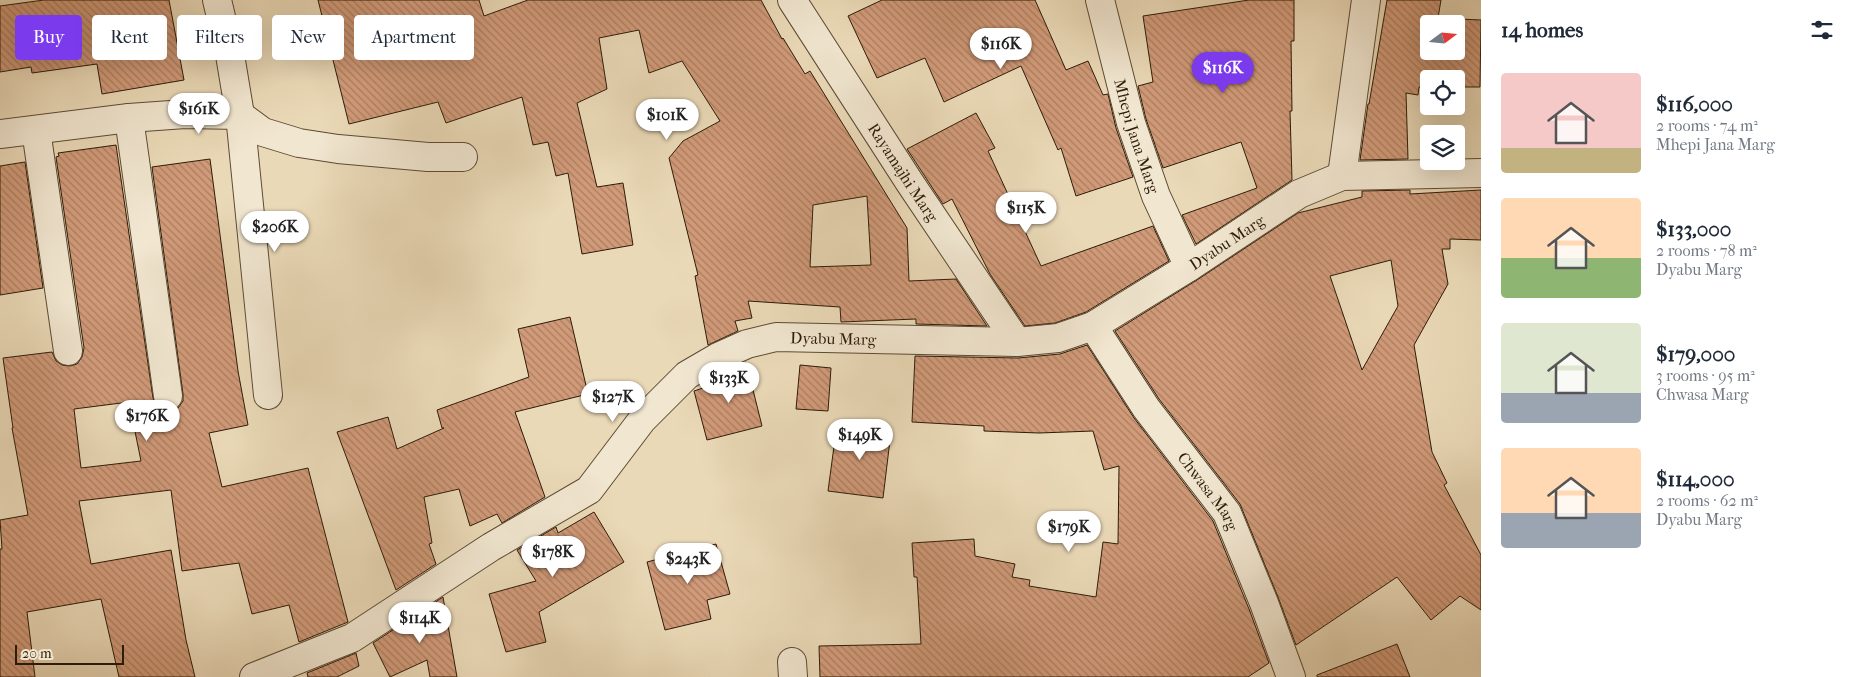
<!DOCTYPE html>
<html lang="en">
<head>
<meta charset="utf-8">
<style>
	:root { --surface:#fff; --page:#f2f2f3; --text:#1f2937; --muted:#747a83; --accent:#7c3aed }
	body { margin:0; font-family:"IM FELL French Canon",serif; background:var(--page); color:var(--text); height:100vh; display:flex; flex-direction:column; font-size:19px; white-space:nowrap }
	* { box-sizing:border-box; margin:0 }
	p { font-size:16px; color:var(--muted) }
	.icon { flex:none; width:28px; height:28px; fill:none; stroke:currentColor; stroke-width:2; stroke-linecap:round; stroke-linejoin:round }
	.map { position:relative; flex:1; overflow:hidden }
	.details { display:flex; flex-direction:column; background:var(--surface); width:375px }
	.details>* { flex:none }
	.hud { position:absolute; left:15px; top:15px; width:475px; height:45px; display:flex; gap:10px }
	.needle { width:32px; rotate:74deg }
	.buttons { position:absolute; left:1420px; top:15px; display:grid; gap:10px }
	.buttons a { display:grid; place-items:center; width:45px; height:45px; border-radius:5px; background:var(--surface); box-shadow:0 5px 20px #0002; font-size:25px }
	.scale { position:absolute; left:15px; bottom:12px; width:109px; box-sizing:border-box; padding-left:5px; border:2px solid #2d1c08; border-top:0; font-size:14px; line-height:18px; white-space:nowrap; color:#2d1c08; -webkit-text-stroke:4px #f1e6d0; paint-order:stroke }
	.price { position:absolute; translate:-50% -42px; padding:0 11px; border-radius:18px; background:#fff; color:#222; font-size:16px; line-height:32px; filter:drop-shadow(0 1px 2px #0008) }
	.price::after { content:''; position:absolute; left:50%; top:30px; width:15px; height:11px; margin-left:-8px; background:inherit; clip-path:polygon(0 0,100% 0,50% 100%) }
	.price.selected { background:var(--accent); color:#fff }
	ul { padding:0; list-style:none }
	li { display:flex; align-items:center; gap:15px; height:125px; padding:0 20px }
	li span { display:grid; place-items:center; flex:none; width:140px; height:100px; border-radius:5px; color:#555 }
	li>.icon { margin-inline-start:auto }
	span .icon { width:60px; height:60px; fill:#fffc; stroke-width:1 }
	li b { font-size:21px }
	h2 { display:flex; justify-content:space-between; align-items:center; height:60px; padding:0 20px; font-size:21px }
	.pill { padding:0 18px; border-radius:5px; background:var(--surface); box-shadow:0 5px 20px #0002; font-size:18px; line-height:45px }
	.pill.selected { background:var(--accent); color:#fff }
	main { display:flex; flex:1; min-height:0 }
	.map>svg:first-child { display:block }
	.building { fill:url(#building-back-hatch); stroke:#2d1c08; fill-rule:evenodd }
	.lines { fill:none; stroke-linecap:round; stroke-linejoin:round }
	.minor-casing { stroke:#5c4b34; stroke-width:30 }
	.minor { stroke:#f1e6d0; stroke-width:28 }
	.labels { text-anchor:middle; stroke-width:4.5; stroke-linejoin:round; paint-order:stroke }
	.street-label { font-size:16px; fill:#2d1c08; stroke:#f1e6d0 }
</style>
</head>
<body>
<main>
<div class="map">
<svg width="1481" height="677" viewBox="0 0 1481 677">
	<defs>
		<pattern id="building-back-hatch" width="6" height="6" patternUnits="userSpaceOnUse" patternTransform="scale(1.25)"><rect width="6" height="6" fill="#d19a79"/><path d="M-1 5l2 2M0 0l6 6M5-1l2 2" fill="none" stroke="#aa7d61"/></pattern>
	</defs>
	<rect width="100%" height="100%" fill="#ead9b7"/>
	<filter id="stains"><feTurbulence type="fractalNoise" baseFrequency=".004" numOctaves="4"/><feColorMatrix values="0 0 0 0 .2 0 0 0 0 .09 0 0 0 0 .02 0 0 0 .5 -.17"/></filter>
	<radialGradient id="worn" r=".72"><stop offset=".6" stop-color="#630" stop-opacity="0"/><stop offset="1" stop-color="#630" stop-opacity=".3"/></radialGradient>
	<g class="building">
		<path d="M44,0H169L184,80L102,94L97,64L32,73L31,67L0,72V6Z"/>
		<path d="M318,0H479L484,16L528,0H761L782,39L783,38L805,74L810,71L907,228L909,281L956,279L987,326L916,324V319L841,322L840,307L748,301L752,318L735,321L738,331L708,345L695,276L698,275L669,158L683,141L720,121L682,61L649,73L639,30L599,38L607,89L577,103L597,187L623,183L633,245L582,254L568,173L556,176L548,142L533,145L522,97L446,123L438,102L349,124ZM867,196L871,265L810,267L813,205Z"/>
		<path d="M882,0H1035L1066,70L1088,61L1103,95L1108,94L1116,128L1133,177L1076,196L1061,148L1058,150L1021,66L944,102L925,58L877,78L848,16Z"/>
		<path d="M1249,0H1294V41H1291L1292,111H1290L1292,180L1196,244L1182,215L1257,188L1241,142L1163,168L1146,119L1138,86L1153,82L1143,16Z"/>
		<path d="M1387,0H1441L1438,18L1481,20L1480,87H1456V79H1429V87H1419L1418,95L1406,93L1408,159L1360,160L1368,104H1369ZM1429,24H1456V51H1429Z"/>
		<path d="M976,113L995,148L988,151L1041,266L1153,226L1169,261L1086,312L1055,323L1025,326L990,274L952,199L943,204L907,149Z"/>
		<path d="M116,145L153,398L156,406L163,411H171L178,408L183,401V394L152,167L210,159L238,371L248,425L209,433L222,487L308,468L348,622L299,642L289,605L252,614L239,563L182,571L171,490L79,501L91,564L171,550L186,640L195,677H119L101,599L27,612L35,677H0V549H2L0,520L28,515L12,428H13L3,358L52,352L56,361L62,365L70,366L77,364L82,357L84,348L56,157L59,156L58,153ZM129,402L141,461L81,468L74,409Z"/>
		<path d="M25,162L43,288L0,295V166Z"/>
		<path d="M1410,190V194L1481,190V240L1450,239V249H1442L1448,284L1414,345L1432,452L1447,483L1444,485L1481,555V610L1460,596L1431,620L1397,577L1296,645L1278,597L1240,504L1159,399L1115,331L1197,280L1298,213L1362,197V191ZM1391,260L1398,306L1362,370L1330,276Z"/>
		<path d="M570,317L588,394L515,412L545,497L502,523L497,514L470,526L459,489L424,497L432,543L429,544L436,564L396,590L337,432L388,417L397,449L444,428H442L437,410L529,377L518,329Z"/>
		<path d="M1087,345L1134,418L1213,521L1249,609L1269,663L1248,677H820L819,646L921,644L917,577H914L912,543L974,539L975,556L1015,564L1012,577L1030,580L1029,586L1096,597L1103,542L1118,544L1119,466L1104,470L1093,431L1039,433L984,431V426L912,422L915,356L1018,358L1060,354Z"/>
		<path d="M746,362L762,426L707,440L694,391L715,384L713,378Z"/>
		<path d="M800,365L831,368L828,411L796,409Z"/>
		<path d="M837,424L891,432L883,498L828,491Z"/>
		<path d="M594,512L624,562L539,612L546,642L506,652L489,594L536,581L517,550L556,527L558,533Z"/>
		<path d="M716,544L730,594L707,600L711,619L665,630L647,562Z"/>
		<path d="M443,597L457,677H430L427,660L390,677L373,643Z"/>
		<path d="M1397,644L1410,677H1317V675Z"/>
		<path d="M356,653L359,666L337,677H308L307,673Z"/>
	</g>
	<g class="lines">
		<g class="minor-casing">
			<g id="minor">
				<path id="s1" d="M792,0L910,183L1017,342"/>
				<path id="s2" d="M1100,0L1131,123L1156,196L1189,267"/>
				<path d="M240,115L268,395"/>
				<path d="M240,115L263,132L299,143L338,149L428,157H463"/>
				<path d="M129,118L168,396"/>
				<path d="M36,130L68,351"/>
				<path d="M0,134L129,118L185,114L240,115L230,55L217,0"/>
				<path d="M1342,176L1366,0"/>
				<path id="s3" d="M1093,326L1146,408L1227,513L1264,603L1291,677"/>
				<path d="M792,662L793,677"/>
				<path id="s4" d="M254,677L352,638L491,547L589,490L642,420L687,375L718,357L747,344L776,337L1017,342L1058,338L1093,326L1189,267L1299,194L1342,176L1481,173"/>
			</g>
		</g>
		<use href="#minor" class="minor"/>
	</g>
	<g class="labels">
		<g class="street-label">
			<text dy="6" stroke="none"><textPath href="#s2" startOffset="141">Mhepi Jana Marg</textPath></text>
			<text dy="6" stroke="none"><textPath href="#s1" startOffset="205">Rayamajhi Marg</textPath></text>
			<text dy="6" stroke="none"><textPath href="#s4" startOffset="1111">Dyabu Marg</textPath></text>
			<text dy="6" stroke="none"><textPath href="#s4" startOffset="691">Dyabu Marg</textPath></text>
			<text dy="6" stroke="none"><textPath href="#s3" startOffset="202">Chwasa Marg</textPath></text>
		</g>
	</g>
	<rect width="100%" height="100%" filter="url(#stains)"/>
	<rect width="100%" height="100%" fill="url(#worn)"/>
</svg>
<div class="buttons">
<a><svg class="needle" viewBox="-14 -14 28 28"><path d="M0-13l5 13h-10z" fill="#e53935"/><path d="M0 13l5-13h-10z" fill="#747a83"/></svg></a>
<a><svg class="icon" aria-label="locate" viewBox="0 0 24 24"><circle cx="12" cy="12" r="6"/><path d="M12 2v4M12 18v4M2 12h4M18 12h4"/></svg></a>
<a><svg class="icon" aria-label="layers" viewBox="0 0 24 24"><path d="M12 4l9 5-9 5-9-5zM3 14l9 5 9-5"/></svg></a>
</div>
<div class="scale">20 m</div>
<b class="price" style="left:1001px;top:70px">$116K</b>
<b class="price selected" style="left:1223px;top:94px">$116K</b>
<b class="price" style="left:199px;top:135px">$161K</b>
<b class="price" style="left:667px;top:141px">$101K</b>
<b class="price" style="left:1026px;top:234px">$115K</b>
<b class="price" style="left:275px;top:253px">$206K</b>
<b class="price" style="left:729px;top:404px">$133K</b>
<b class="price" style="left:613px;top:423px">$127K</b>
<b class="price" style="left:147px;top:442px">$176K</b>
<b class="price" style="left:860px;top:461px">$149K</b>
<b class="price" style="left:1069px;top:553px">$179K</b>
<b class="price" style="left:553px;top:578px">$178K</b>
<b class="price" style="left:688px;top:585px">$243K</b>
<b class="price" style="left:420px;top:644px">$114K</b>
<div class="hud">
<a class="pill selected">Buy</a>
<a class="pill">Rent</a>
<a class="pill">Filters</a>
<a class="pill">New</a>
<a class="pill">Apartment</a>
</div>
</div>
<section class="details">
<h2>14 homes<svg class="icon" aria-label="filters" viewBox="0 0 24 24"><path d="M4 7h16M4 17h16"/><circle cx="9" cy="7" r="2"/><circle cx="15" cy="17" r="2"/></svg></h2>
<ul>
<li><span style="background:linear-gradient(#f6c9c9 75%,#c2b280 0)"><svg class="icon" aria-label="home" viewBox="0 0 24 24"><path d="M3 11l9-7 9 7M6 9v11h12V9"/></svg></span><div><b>$116,000</b><p>2 rooms · 74 m²</p><p>Mhepi Jana Marg</p></div></li>
<li><span style="background:linear-gradient(#ffd9b3 60%,#8fb573 0)"><svg class="icon" aria-label="home" viewBox="0 0 24 24"><path d="M3 11l9-7 9 7M6 9v11h12V9"/></svg></span><div><b>$133,000</b><p>2 rooms · 78 m²</p><p>Dyabu Marg</p></div></li>
<li><span style="background:linear-gradient(#dfe7d0 70%,#9aa5b1 0)"><svg class="icon" aria-label="home" viewBox="0 0 24 24"><path d="M3 11l9-7 9 7M6 9v11h12V9"/></svg></span><div><b>$179,000</b><p>3 rooms · 95 m²</p><p>Chwasa Marg</p></div></li>
<li><span style="background:linear-gradient(#ffd9b3 65%,#9aa5b1 0)"><svg class="icon" aria-label="home" viewBox="0 0 24 24"><path d="M3 11l9-7 9 7M6 9v11h12V9"/></svg></span><div><b>$114,000</b><p>2 rooms · 62 m²</p><p>Dyabu Marg</p></div></li>
</ul>
</section>
</main>
</body>
</html>
